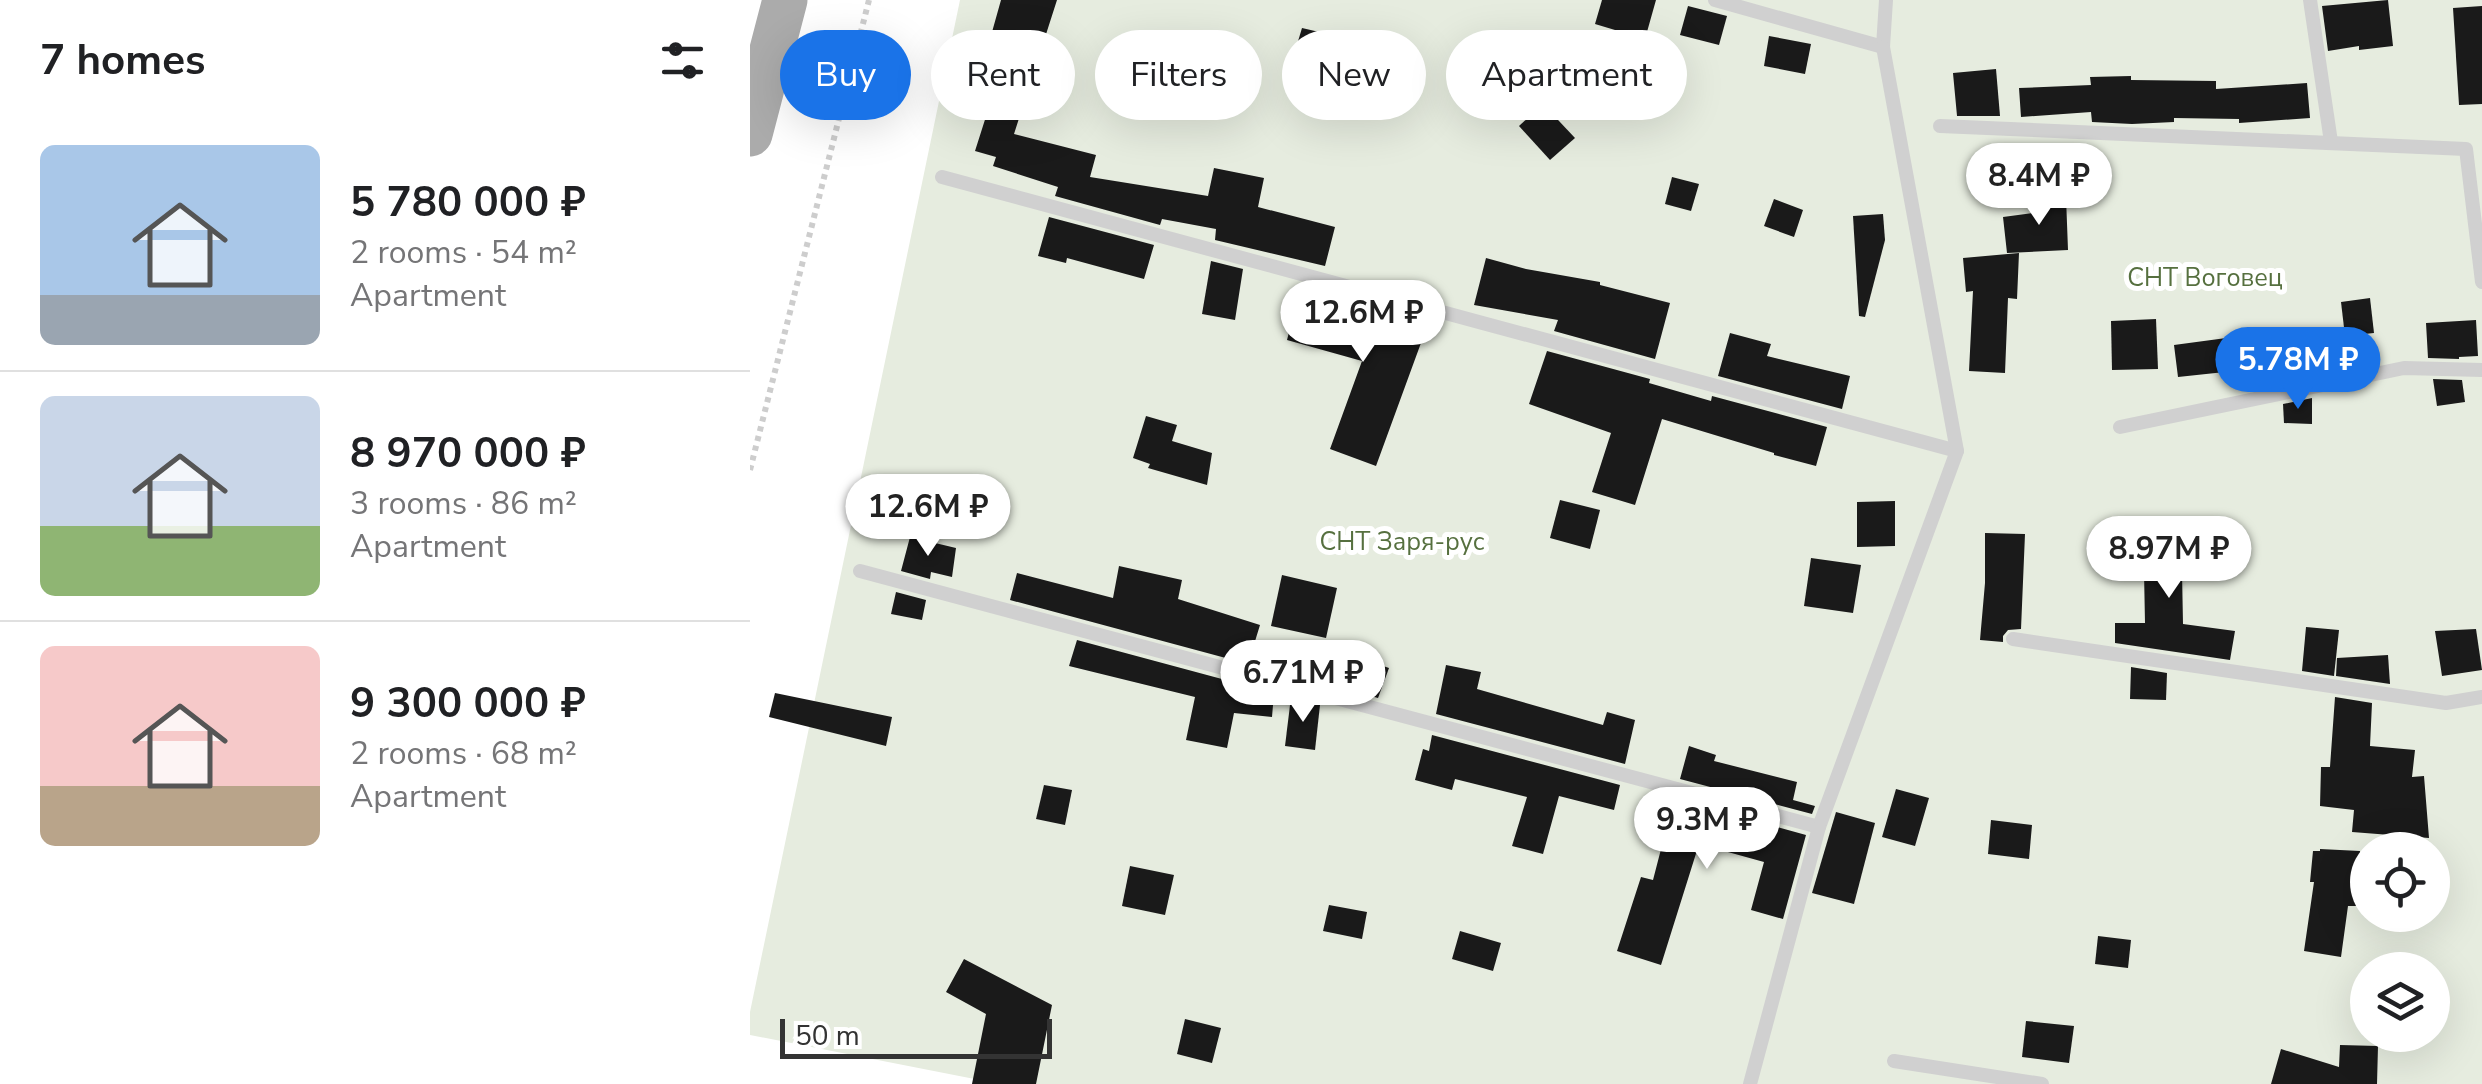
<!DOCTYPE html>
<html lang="en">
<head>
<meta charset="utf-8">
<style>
	:root { --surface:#fff; --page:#f2f2f2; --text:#202124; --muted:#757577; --line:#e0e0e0; --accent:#1a73e8 }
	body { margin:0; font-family:"Nunito Sans",sans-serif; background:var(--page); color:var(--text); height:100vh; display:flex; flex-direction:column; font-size:38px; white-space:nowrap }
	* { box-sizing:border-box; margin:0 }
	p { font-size:32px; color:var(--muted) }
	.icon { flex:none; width:55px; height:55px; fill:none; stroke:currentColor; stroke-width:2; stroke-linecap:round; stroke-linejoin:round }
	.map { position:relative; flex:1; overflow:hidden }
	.side { display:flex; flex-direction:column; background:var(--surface); width:750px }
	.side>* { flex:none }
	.top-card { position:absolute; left:30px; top:30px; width:950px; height:90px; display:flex; gap:20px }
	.controls { position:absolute; left:1600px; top:832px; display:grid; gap:20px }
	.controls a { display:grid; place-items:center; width:100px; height:100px; border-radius:50%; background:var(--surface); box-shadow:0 10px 40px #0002; font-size:50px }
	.scale { position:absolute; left:30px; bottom:25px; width:272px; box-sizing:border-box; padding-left:10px; border:5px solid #333; border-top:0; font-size:28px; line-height:35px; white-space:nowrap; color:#333; -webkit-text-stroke:8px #fff; paint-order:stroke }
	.price { position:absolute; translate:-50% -85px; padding:0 22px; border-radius:35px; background:#fff; color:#222; font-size:32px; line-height:65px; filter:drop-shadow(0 2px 5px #0008) }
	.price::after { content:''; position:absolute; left:50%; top:60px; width:30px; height:22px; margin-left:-15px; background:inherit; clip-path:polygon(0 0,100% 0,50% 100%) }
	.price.active { background:var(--accent); color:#fff }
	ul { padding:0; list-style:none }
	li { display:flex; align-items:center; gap:30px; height:250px; padding:0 40px }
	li+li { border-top:2px solid var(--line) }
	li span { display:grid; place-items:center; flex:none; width:280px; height:200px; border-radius:15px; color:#555 }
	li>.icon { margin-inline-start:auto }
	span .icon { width:120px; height:120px; fill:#fffc; stroke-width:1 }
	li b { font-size:42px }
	h2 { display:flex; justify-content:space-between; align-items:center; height:120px; padding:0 40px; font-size:42px }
	.pill { padding:0 35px; border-radius:45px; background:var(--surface); box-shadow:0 10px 40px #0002; font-size:35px; line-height:90px }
	.pill.active { background:var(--accent); color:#fff }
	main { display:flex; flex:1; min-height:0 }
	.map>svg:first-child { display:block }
	.green { fill:#e6ecdf; fill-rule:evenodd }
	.building { fill:#1a1a1a }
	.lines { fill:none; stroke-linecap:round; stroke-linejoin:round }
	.path { stroke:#cdcdcd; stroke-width:6; stroke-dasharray:5 5; stroke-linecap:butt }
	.service { stroke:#d0d0d0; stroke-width:14 }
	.primary { stroke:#ababab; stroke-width:45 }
	.labels { text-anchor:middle; stroke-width:10; stroke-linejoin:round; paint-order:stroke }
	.park-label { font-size:25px; fill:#56703f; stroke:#fff }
</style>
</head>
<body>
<main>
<section class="side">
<h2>7 homes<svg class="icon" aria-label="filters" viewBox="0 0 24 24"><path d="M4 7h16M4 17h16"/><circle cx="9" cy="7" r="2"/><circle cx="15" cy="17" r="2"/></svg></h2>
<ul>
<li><span style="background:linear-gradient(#a9c7e8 75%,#9aa5b1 0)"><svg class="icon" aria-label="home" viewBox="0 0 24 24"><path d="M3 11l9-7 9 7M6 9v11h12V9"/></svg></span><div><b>5 780 000 ₽</b><p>2 rooms · 54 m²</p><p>Apartment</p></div></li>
<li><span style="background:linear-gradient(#c9d6e8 65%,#8fb573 0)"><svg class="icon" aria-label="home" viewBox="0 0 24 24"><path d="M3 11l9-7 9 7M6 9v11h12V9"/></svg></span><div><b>8 970 000 ₽</b><p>3 rooms · 86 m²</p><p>Apartment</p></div></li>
<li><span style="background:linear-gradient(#f6c9c9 70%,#b9a48a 0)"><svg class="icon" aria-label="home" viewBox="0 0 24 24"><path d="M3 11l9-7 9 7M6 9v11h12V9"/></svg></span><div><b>9 300 000 ₽</b><p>2 rooms · 68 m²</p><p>Apartment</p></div></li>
</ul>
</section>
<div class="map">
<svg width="1732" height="1084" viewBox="0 0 1732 1084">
	<rect width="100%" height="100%" fill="#fff"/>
	<path class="green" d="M210,0H1732V1084H250L0,1035V1012ZM1618,850H1682V915H1618ZM1618,970H1682V1035H1618Z"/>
	<g class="building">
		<path d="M251,0H307L264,134L346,155L340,177L458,196L464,168L514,178L508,207L585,227L575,266L465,240L466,229L412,219L410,225L305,196L308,187L243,166L246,157L225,151L253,63L235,57Z"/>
		<path d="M852,0H906L895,39L845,24Z"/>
		<path d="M1638,0L1643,46L1609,50V46L1578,51L1572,6Z"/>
		<path d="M938,6L977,16L969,45L930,35Z"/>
		<path d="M1732,6V104L1709,105L1703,8Z"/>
		<path d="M552,28L655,52L648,84L543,58Z"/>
		<path d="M1019,36L1061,44L1055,74L1014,66Z"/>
		<path d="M424,51L474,69L459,109L409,92Z"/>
		<path d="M1246,69L1250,116H1207L1203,73Z"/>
		<path d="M1381,76V80L1466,81V89L1557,83L1560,118L1489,123V119L1424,118V122L1382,124L1342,122L1341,112L1271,117L1269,88L1341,85L1340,77Z"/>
		<path d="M793,104L825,138L800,160L769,126Z"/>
		<path d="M922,177L949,184L941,211L915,204Z"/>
		<path d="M1316,197L1318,250L1257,253L1253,217L1283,213V198Z"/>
		<path d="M1024,199L1053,210L1044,237L1014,226Z"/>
		<path d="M1133,214L1135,240L1115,317L1109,316L1103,216Z"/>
		<path d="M299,217L404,245L394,279L317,258L316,263L288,256Z"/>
		<path d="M1269,253L1267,299L1258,298L1255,373L1219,371L1223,291L1216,292L1213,258Z"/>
		<path d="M736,258L776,269L850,282V285L920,303L905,359L804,331L808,320L724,305Z"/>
		<path d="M461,261L493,269L485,320L452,314Z"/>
		<path d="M549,293L626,314L629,306L679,321L626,466L580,449L612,361L537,340Z"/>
		<path d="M1620,298L1624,333L1595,336L1591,302Z"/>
		<path d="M1406,319L1408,369L1362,370L1361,321Z"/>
		<path d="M1726,320L1728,356L1709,357V359L1678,358L1676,323Z"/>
		<path d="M1562,328V376L1532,382L1531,366L1428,377L1424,345L1521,332V329Z"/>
		<path d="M980,333L1021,344L1017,356L1100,376L1092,409L968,376Z"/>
		<path d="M797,351L900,379L899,383L961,401L962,396L1077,427L1066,466L1024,455V453L912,419L885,505L842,492L861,433L779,404Z"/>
		<path d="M1683,379L1712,380L1715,402L1687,406Z"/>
		<path d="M1562,398V424L1534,423L1533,404Z"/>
		<path d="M396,416L427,425L422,441L462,453L457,485L398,468L400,464L383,458Z"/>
		<path d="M810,500L850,510L840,549L800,538Z"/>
		<path d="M1145,501V546L1107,547V502Z"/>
		<path d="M1431,519L1433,624L1485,631L1480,660L1365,643V623H1395L1393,520Z"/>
		<path d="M1235,533L1275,534L1271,629L1258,630L1253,636V642L1230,640L1235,583Z"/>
		<path d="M160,537L206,548L202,577L181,572L180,579L151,571Z"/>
		<path d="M1061,558L1111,565L1103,613L1054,606Z"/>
		<path d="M369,566L432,580L428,599L510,625L498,664L260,600L267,573L363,598Z"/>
		<path d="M532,575L587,588L576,638L521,626Z"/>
		<path d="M146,592L176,600L172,620L141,614Z"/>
		<path d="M1556,627L1589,630L1584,676L1552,671Z"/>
		<path d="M1726,629L1732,670L1692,676L1685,631Z"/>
		<path d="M327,640L524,693L522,717L484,713L477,748L436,740L445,697L319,666Z"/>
		<path d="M595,653L639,668L628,698L584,685Z"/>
		<path d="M1638,655L1640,684L1586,676L1587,658Z"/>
		<path d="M696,665L731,672L727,689L853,725L857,712L885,720L875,764L686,714Z"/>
		<path d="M1381,667L1417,673L1416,700L1380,699Z"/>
		<path d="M25,693L142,717L136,746L19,717Z"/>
		<path d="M541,697L570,705L565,750L535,746Z"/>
		<path d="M1585,697L1622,703L1620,746L1665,750L1662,777L1674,776L1679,838L1602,832L1604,810L1570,806L1571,767H1580Z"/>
		<path d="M682,735L870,785L864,810L809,796L793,854L762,846L777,797L705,779L702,790L665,780L673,749L679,751Z"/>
		<path d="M939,746L966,755L964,761L1047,782L1043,800L1065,806L1062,814L930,779Z"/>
		<path d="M294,785L322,790L315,825L286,819Z"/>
		<path d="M1146,789L1179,798L1165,846L1132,837Z"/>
		<path d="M924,799L1056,835L1033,919L1001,910L1014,862L949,844L911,965L867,951L891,877L903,880Z"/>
		<path d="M1086,812L1125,823L1104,904L1062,893Z"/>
		<path d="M1241,820L1282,825L1279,859L1238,854Z"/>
		<path d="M1570,849L1610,851L1607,906H1598L1591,957L1554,951L1564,882H1560L1563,851H1570Z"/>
		<path d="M380,866L424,875L415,915L372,906Z"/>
		<path d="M579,905L617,912L612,939L573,931Z"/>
		<path d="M710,931L751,943L743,971L702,959Z"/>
		<path d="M1348,936L1381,940L1378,968L1345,964Z"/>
		<path d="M214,959L302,1005L286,1084H222L236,1014L196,992Z"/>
		<path d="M435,1019L471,1028L462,1063L427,1054Z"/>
		<path d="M1276,1021L1324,1026L1319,1063L1272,1057Z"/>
		<path d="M1590,1045L1628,1046L1627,1084H1521L1531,1049L1589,1067Z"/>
	</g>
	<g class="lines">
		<path class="path" d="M0,470L119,0"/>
		<g class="service">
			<path d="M965,0L1133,47L1136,0"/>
			<path d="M1560,0L1581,142"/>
			<path d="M1190,126L1716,149L1732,282"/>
			<path d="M192,177L1207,451"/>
			<path d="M1370,427L1654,368L1732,370"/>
			<path d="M110,571L1069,827L1207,451L1133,47"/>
			<path d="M1263,639L1696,703L1732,697"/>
			<path d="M1144,1061L1292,1084"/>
			<path d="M1000,1084L1069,827"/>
		</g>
		<path class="primary" d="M0,134L35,0"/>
	</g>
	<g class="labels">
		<g class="park-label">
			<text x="1455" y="286">СНТ Воговец</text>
			<text x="652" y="550">СНТ Заря-рус</text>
		</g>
	</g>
</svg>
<div class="controls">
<a><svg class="icon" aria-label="locate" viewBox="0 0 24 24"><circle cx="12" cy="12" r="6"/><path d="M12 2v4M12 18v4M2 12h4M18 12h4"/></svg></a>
<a><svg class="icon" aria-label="layers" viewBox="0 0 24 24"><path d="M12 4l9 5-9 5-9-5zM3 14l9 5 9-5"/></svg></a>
</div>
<div class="scale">50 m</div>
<b class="price" style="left:1289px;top:228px">8.4M ₽</b>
<b class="price" style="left:613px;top:365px">12.6M ₽</b>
<b class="price active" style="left:1548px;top:412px">5.78M ₽</b>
<b class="price" style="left:178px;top:559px">12.6M ₽</b>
<b class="price" style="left:1419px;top:601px">8.97M ₽</b>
<b class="price" style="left:553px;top:725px">6.71M ₽</b>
<b class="price" style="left:957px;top:872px">9.3M ₽</b>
<div class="top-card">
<a class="pill active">Buy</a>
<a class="pill">Rent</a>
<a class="pill">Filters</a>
<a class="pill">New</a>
<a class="pill">Apartment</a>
</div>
</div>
</main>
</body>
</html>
